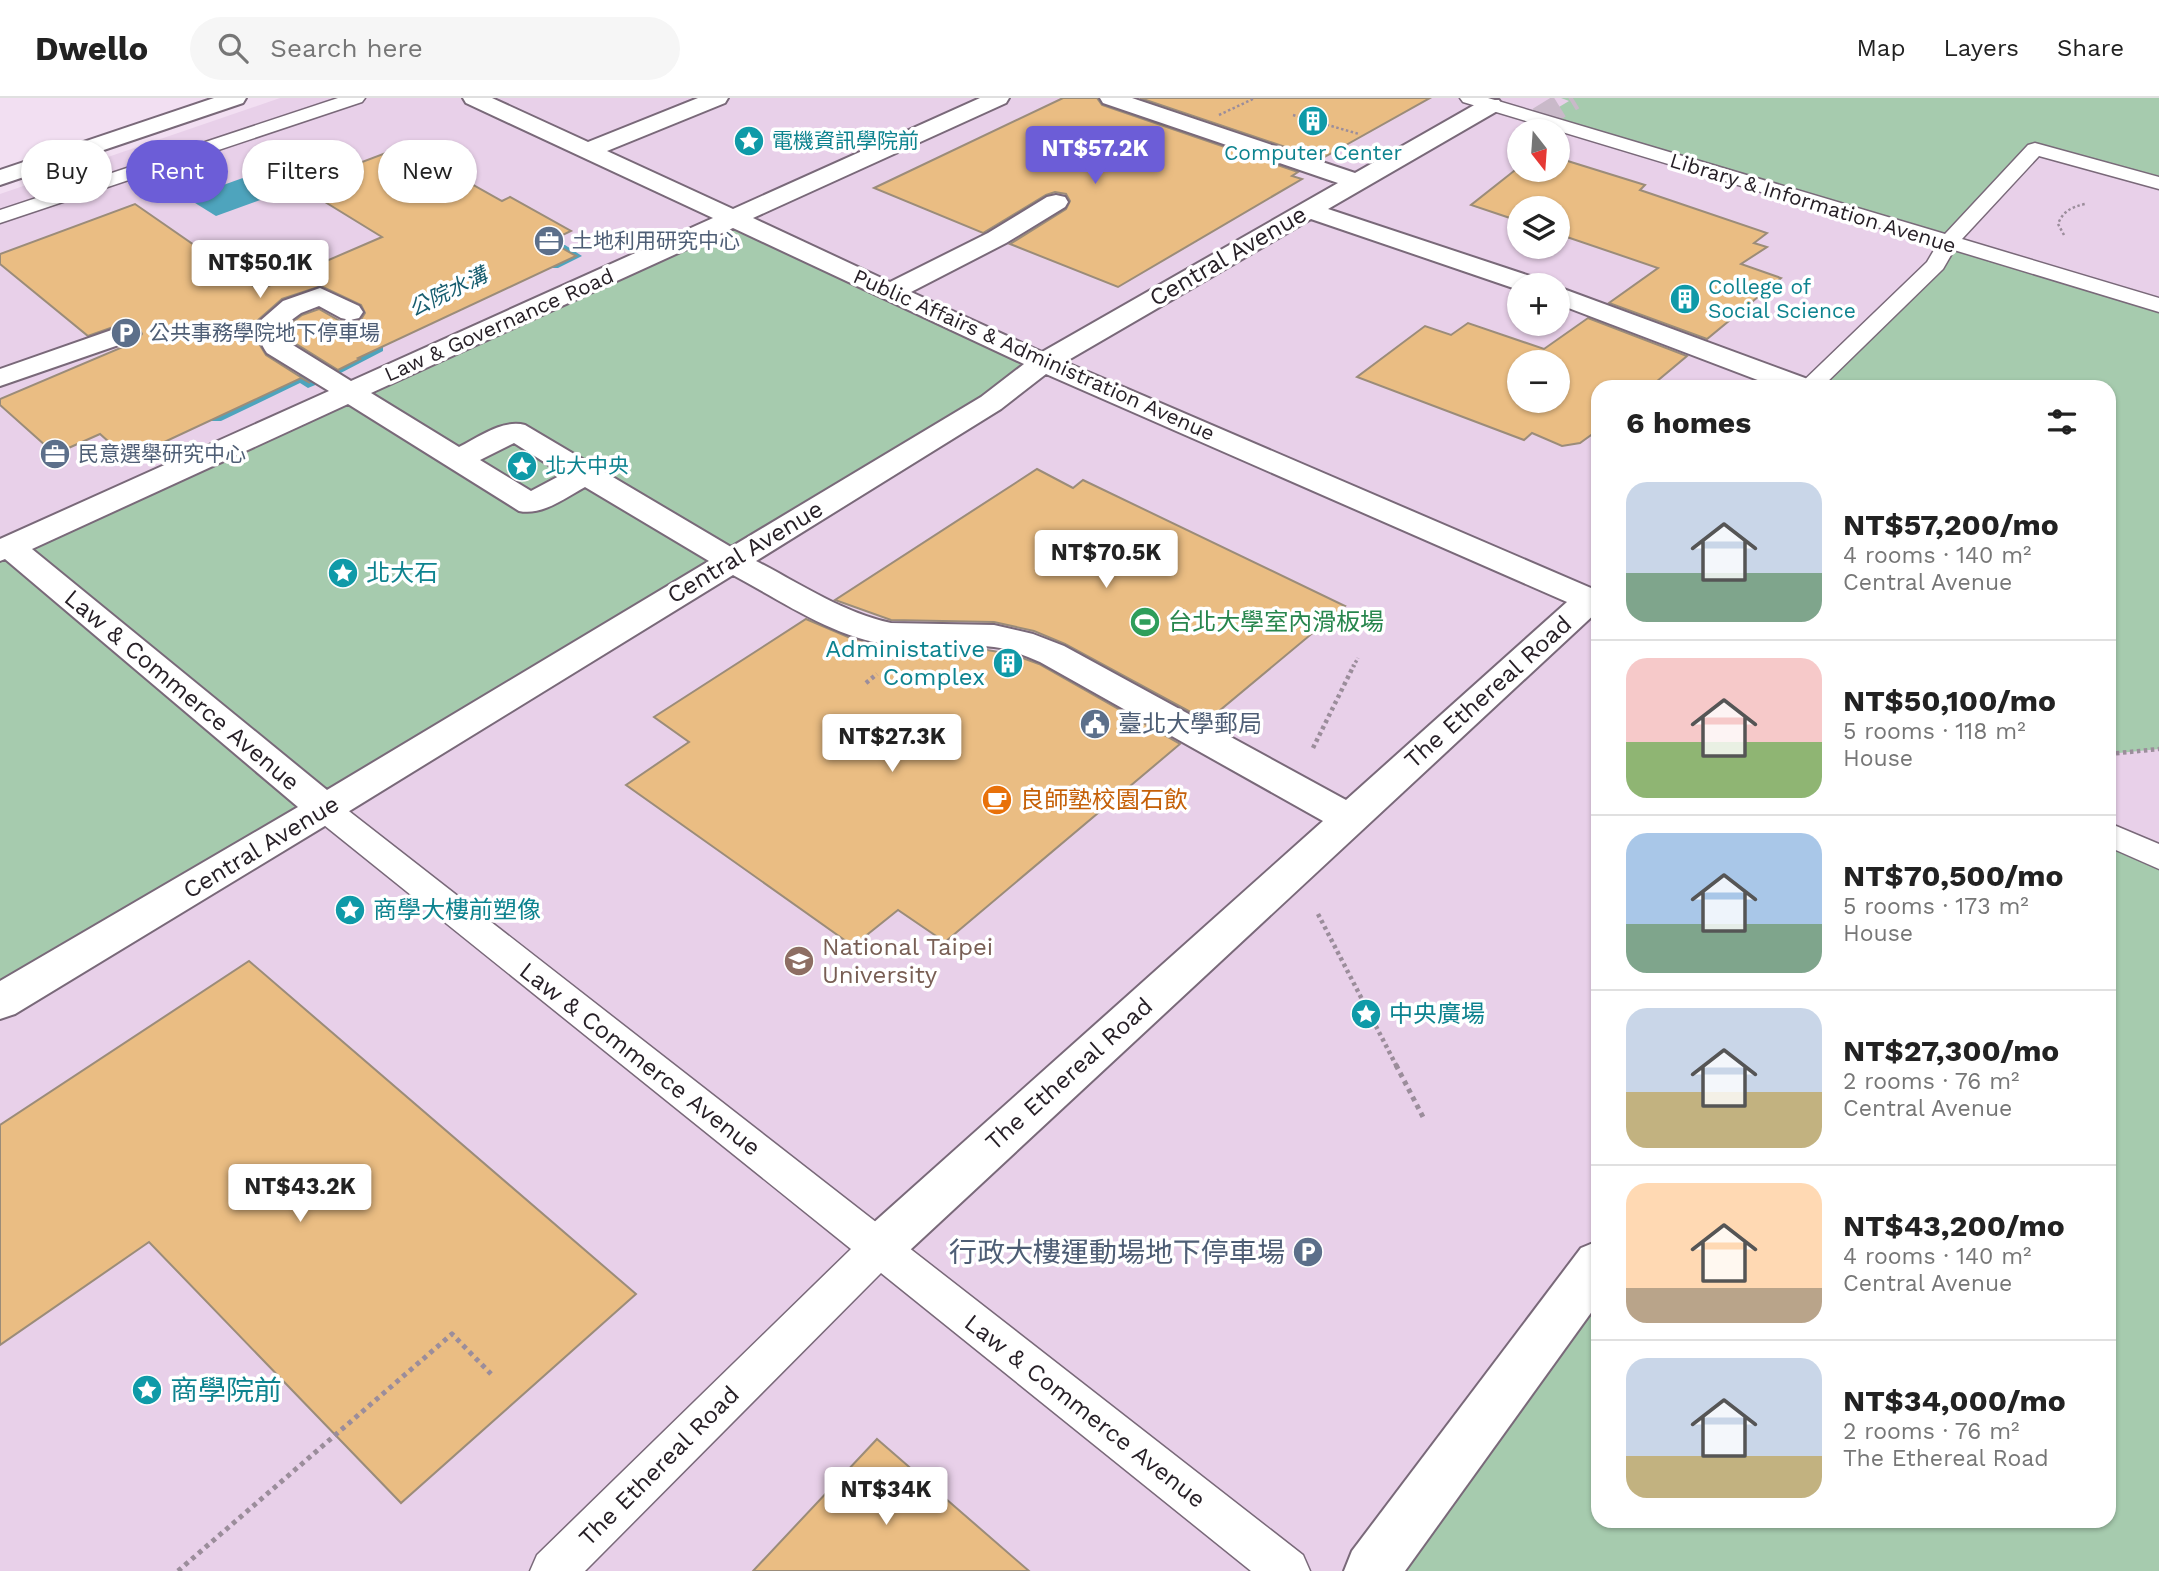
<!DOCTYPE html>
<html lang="en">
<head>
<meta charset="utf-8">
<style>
	:root { --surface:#fff; --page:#f6f6f6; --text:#222; --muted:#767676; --line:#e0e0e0; --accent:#6c5dd7 }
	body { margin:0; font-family:"Work Sans","Noto Sans TC",sans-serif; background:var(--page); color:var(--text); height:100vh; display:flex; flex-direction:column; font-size:26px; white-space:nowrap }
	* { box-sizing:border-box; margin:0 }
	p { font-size:23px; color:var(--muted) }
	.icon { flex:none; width:38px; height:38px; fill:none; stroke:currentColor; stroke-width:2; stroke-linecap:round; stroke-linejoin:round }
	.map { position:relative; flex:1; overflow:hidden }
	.side { position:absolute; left:1591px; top:282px; width:525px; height:1148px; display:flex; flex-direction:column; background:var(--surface); border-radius:21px; box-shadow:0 2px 5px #0004 }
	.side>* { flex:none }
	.banner { position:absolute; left:21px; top:42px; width:665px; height:63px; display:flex; gap:14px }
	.needle { width:46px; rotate:163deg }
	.controls { position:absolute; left:1507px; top:21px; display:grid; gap:14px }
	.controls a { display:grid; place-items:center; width:63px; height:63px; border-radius:50%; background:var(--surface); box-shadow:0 2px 5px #0004; font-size:35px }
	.price { position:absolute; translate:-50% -60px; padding:0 16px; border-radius:7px; background:#fff; color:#222; font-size:23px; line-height:46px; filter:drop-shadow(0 2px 4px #0008) }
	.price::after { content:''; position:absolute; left:50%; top:42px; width:21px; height:16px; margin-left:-10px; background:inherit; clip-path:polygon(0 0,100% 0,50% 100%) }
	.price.selected { background:var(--accent); color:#fff }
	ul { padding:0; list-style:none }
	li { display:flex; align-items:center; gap:21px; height:175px; padding:0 35px }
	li+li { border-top:2px solid var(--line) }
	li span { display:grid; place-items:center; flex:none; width:196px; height:140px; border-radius:21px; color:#555 }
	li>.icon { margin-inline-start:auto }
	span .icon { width:84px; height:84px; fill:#fffc; stroke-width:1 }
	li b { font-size:30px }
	h2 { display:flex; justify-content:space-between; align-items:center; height:84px; padding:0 35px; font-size:30px }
	.tag { padding:0 24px; border-radius:32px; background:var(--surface); box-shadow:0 2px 5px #0004; font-size:24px; line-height:63px }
	.tag.selected { background:var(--accent); color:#fff }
	header { display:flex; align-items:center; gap:42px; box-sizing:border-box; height:98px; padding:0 35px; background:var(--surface); border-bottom:2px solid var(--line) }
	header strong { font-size:33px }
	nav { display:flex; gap:38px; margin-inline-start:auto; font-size:24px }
	.search { width:490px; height:63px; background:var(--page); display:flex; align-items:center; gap:18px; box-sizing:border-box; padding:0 24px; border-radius:38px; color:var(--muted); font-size:26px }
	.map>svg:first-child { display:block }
	.built { fill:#e8d0e9; fill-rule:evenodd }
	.green { fill:#a6cbae }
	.water { fill:#4ea4bd }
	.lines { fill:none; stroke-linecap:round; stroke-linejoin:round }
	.stream { fill:#4ea4bd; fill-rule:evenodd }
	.building { fill:#eabd83; stroke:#9b8c79; stroke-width:2; fill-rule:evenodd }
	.pedestrian-tunnel { stroke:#c9b9c9; stroke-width:24; stroke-dasharray:24 12; stroke-linecap:butt }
	.service-casing { stroke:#796979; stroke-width:3 }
	.pedestrian-casing { stroke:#796979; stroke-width:4 }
	.minor-casing { stroke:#796979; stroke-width:4 }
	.path-far3 { stroke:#9b8d9b; stroke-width:2.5; stroke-dasharray:2.5 2.5; stroke-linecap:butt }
	.path-far2 { stroke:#9b8d9b; stroke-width:3.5; stroke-dasharray:2.5 2.5; stroke-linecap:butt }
	.path-far1 { stroke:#9b8d9b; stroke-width:4.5; stroke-dasharray:3.5 3.5; stroke-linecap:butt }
	.path { stroke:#9b8d9b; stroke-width:5; stroke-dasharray:4.5 4.5; stroke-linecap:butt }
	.service { fill:#fff; fill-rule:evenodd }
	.pedestrian { fill:#fff; fill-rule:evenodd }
	.minor { fill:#fff; fill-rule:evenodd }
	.path-bridge { stroke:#9b8d9b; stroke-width:2.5; stroke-dasharray:2.5 2.5; stroke-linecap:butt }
	.labels { text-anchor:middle; stroke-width:7; stroke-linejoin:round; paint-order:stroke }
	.far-culture-label { font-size:21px; fill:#0d838f; stroke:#fff; text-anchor:start }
	.far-street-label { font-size:21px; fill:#272027; stroke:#fff }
	.far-service-label { font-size:21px; fill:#4e5e75; stroke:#fff; text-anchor:start }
	.far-water-label { font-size:21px; font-style:italic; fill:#175d6f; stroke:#fff }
	.street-label { font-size:24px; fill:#272027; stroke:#fff }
	.culture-label { font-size:24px; fill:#0d838f; stroke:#fff; text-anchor:start }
	.leisure-label { font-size:24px; fill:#27864d; stroke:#fff; text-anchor:start }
	.service-label { font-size:24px; fill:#4e5e75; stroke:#fff; text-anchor:start }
	.food-label { font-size:24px; fill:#c56008; stroke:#fff; text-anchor:start }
	.education-label { font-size:24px; fill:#785e54; stroke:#fff; text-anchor:start }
	.near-service-label { font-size:28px; fill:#4e5e75; stroke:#fff; text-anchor:end }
	.near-culture-label { font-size:28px; fill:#0d838f; stroke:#fff; text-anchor:start }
</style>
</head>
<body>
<header>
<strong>Dwello</strong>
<div class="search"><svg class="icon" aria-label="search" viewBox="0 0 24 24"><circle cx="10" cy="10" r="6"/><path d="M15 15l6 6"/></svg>Search here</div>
<nav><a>Map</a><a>Layers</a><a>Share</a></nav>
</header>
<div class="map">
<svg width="2159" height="1473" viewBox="0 0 2159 1473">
	<rect width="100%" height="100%" fill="#f2dff2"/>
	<path class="built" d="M280,0H2159V1473H0V96ZM1519,33H1558V72H1519ZM1519,110H1558V149H1519ZM1519,187H1558V226H1519ZM1519,264H1558V303H1519ZM1598,289H2109V1423H1598Z"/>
	<g class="green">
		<path d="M1561,0H2159V85L2035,51L1948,145L2159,207V651L2109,656V289H1808L1947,146L1539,21L1569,3Z"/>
		<path d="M734,120L1043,265L0,904V453Z"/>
		<path d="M2109,736L2159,759V1473H1372L1598,1165V1423H2109Z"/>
	</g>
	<path class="water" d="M290,63L323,79L216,118L187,100Z"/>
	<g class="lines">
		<g class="stream">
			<path d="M557,147H565L582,158L558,170H550V166L567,158L557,151Z"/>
			<path d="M379,246L383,247V253L335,278L336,284L325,283L308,290L300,285L221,323H211L209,320L296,277H306L309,281L315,278L309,273L311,270L315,269L325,274Z"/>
		</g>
	</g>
	<g class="building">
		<path d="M1063,0H1097L1102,7L1298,74L1292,78L1302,81L1118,189L1010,146L1066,111L1070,103L1066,96L1055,94L1046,97L983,135L874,90Z"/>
		<path d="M1140,0H1430L1321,61Z"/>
		<path d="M404,48L502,103L510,99L571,133L550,143L576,158L358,260L360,261L338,272L290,242L289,227L302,217L319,211L340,223H360L365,215L361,207L321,188L282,201L257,223L258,244L266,257L310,285L301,280L128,361L100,336L55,356L0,307V301L137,243L142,236L138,228L127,224L88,238L0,166V156L135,106L259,192L382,139L299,88Z"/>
		<path d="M1558,60L1645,87L1640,92L1767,135L1754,145L1767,149L1741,166L1781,180L1707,241L1609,205L1658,170L1558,136V110H1519V123L1471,107L1519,69V72H1558Z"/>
		<path d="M1588,220L1687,258L1650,289H1598V332L1580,345L1562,348L1532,335L1524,342L1357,279L1425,228L1451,237L1468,225L1544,251ZM1519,264H1558V303H1519Z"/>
		<path d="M1037,371L1073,390L1083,382L1345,508L1207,623L1065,546L1034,533L994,524L891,522L835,502Z"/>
		<path d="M806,521L848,539L891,550L981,551L1011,556L1039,566L1180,646L945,844L898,812L853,848L626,687L689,644L654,619Z"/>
		<path d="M249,863L636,1196L401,1405L149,1144L0,1247V1027Z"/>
		<path d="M877,1341L938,1394L1029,1473H753Z"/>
	</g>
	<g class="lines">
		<path class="pedestrian-tunnel" d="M1539,21L1573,0"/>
		<g class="service-casing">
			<g id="service">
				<path d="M338,0H365L362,4L0,125V112Z"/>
				<path d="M1460,0H1488L1945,136L2028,47L2035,45L2159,79V91L2039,58L1962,141L2159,200V214L1954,152L1943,171L1822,289H1797L1927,164L1937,147L1463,4Z"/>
				<path d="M325,700L336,703L1303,1457L1310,1473H1251L881,1175L585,1473H530L537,1457L851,1151L314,719L309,711L314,703Z"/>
				<path d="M2109,725L2159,746V771L2109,749Z"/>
			</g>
		</g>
		<g class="pedestrian-casing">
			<g id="pedestrian">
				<path d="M463,0H492L588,44L698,0H728L725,5L607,53L733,111L980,0H1009L1006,5L753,120L890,184L988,135L1047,99L1056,97L1065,99L1068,104L1065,109L1006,145L911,194L1042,254L1338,85L1103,5L1100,0H1132L1355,75L1483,2H1499L1502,7L1499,12L1328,111L1539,181L1543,187H1519V192L1311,121L1065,264L1598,493V513L896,1165L879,1171L862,1165L855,1150L862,1135L1323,723L1040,564C1025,558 1010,551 994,549C960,545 925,551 891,547C834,540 782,503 733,477L338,720L15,916L0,921V883L298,709L5,461L0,463V441L329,293L267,255C259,243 257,237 260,223L283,203L320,190L359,208L363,214L359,220L350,222L341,220L319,208L301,215L286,226L285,237L288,244L351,283L713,120L466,5ZM733,130L1024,266L981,299L731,449L525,327C503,321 479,339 459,349L371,295ZM1046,276L1567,504L1346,702L1064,548L1033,536L994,527L891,525C843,515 799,485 756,463L1001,311ZM348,306L519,413C542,418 565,400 585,389L709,463L327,692L32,451ZM514,345L563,376L531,393L480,362Z"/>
				<path d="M1558,189L1813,283L1817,289H1776L1558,206Z"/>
				<path d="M1598,1143V1205L1405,1473H1344L1352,1453L1581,1150Z"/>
			</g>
		</g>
		<g class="minor-casing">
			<g id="minor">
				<path d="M214,0H246L243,5L0,87V72Z"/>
				<path d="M126,227L136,229L140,235L136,241L0,288V271Z"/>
			</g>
		</g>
		<g class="path-far3">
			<path d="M1293,17L1359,36"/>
			<path d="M2064,137L2058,126C2063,113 2072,109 2085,106"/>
		</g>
		<path class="path-far2" d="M1353,569L1358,560"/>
		<g class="path-far1">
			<path d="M866,585L877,576"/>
			<path d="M1313,650L1354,567"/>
			<path d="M2109,656L2159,651"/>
			<path d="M1318,816L1397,969"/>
		</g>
		<g class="path">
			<path d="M1396,967L1424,1021"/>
			<path d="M178,1473L452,1236L491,1276"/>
		</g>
		<use href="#service" class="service"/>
		<use href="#pedestrian" class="pedestrian"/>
		<use href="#minor" class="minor"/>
		<path class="path-bridge" d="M1219,17L1255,0"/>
	</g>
	<defs>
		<g id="building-disc" transform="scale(1.575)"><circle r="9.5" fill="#0f9aa8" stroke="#fff"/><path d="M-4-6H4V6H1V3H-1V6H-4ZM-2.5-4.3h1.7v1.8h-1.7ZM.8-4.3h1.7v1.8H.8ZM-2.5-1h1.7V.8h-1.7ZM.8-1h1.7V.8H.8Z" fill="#fff"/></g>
		<g id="sight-disc" transform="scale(1.575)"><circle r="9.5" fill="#0f9aa8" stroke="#fff"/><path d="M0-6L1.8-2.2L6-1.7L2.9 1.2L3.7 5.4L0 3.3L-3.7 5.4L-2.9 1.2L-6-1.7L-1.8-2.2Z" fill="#fff"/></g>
		<g id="office-disc" transform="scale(1.575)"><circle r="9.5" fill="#5c6f8a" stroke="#fff"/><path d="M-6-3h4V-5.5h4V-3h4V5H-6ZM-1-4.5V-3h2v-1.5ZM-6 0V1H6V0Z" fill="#fff"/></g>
		<g id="parking-disc" transform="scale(1.575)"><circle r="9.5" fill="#5c6f8a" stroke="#fff"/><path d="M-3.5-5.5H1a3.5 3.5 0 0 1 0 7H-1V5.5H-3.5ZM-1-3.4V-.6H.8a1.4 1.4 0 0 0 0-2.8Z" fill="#fff"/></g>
		<g id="stadium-disc" transform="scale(1.575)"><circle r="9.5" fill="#2e9e5b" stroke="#fff"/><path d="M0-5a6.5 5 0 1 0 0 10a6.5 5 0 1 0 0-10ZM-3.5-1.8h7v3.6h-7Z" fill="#fff"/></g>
		<g id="civic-disc" transform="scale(1.575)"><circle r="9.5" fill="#5c6f8a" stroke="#fff"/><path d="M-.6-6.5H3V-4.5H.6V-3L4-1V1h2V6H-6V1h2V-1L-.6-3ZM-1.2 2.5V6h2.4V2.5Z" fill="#fff"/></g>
		<g id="cafe-disc" transform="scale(1.575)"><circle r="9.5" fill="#e8710a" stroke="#fff"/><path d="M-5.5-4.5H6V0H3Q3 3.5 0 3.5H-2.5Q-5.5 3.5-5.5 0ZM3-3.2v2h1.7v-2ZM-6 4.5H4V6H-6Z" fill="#fff"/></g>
		<g id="university-disc" transform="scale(1.575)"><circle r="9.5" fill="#8d6e63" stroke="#fff"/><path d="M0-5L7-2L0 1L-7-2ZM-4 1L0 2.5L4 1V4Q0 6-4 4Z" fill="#fff"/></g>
	</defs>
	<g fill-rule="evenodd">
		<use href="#building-disc" x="1313" y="23"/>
		<use href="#sight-disc" x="749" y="43"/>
		<use href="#office-disc" x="549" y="143"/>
		<use href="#building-disc" x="1685" y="201"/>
		<use href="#parking-disc" x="126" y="235"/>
		<use href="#office-disc" x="55" y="356"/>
		<use href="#sight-disc" x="522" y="368"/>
		<use href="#sight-disc" x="343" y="475"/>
		<use href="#stadium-disc" x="1145" y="524"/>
		<use href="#building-disc" x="1008" y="565"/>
		<use href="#civic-disc" x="1095" y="626"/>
		<use href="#cafe-disc" x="997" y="702"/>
		<use href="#sight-disc" x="350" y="812"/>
		<use href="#university-disc" x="799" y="863"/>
		<use href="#sight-disc" x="1366" y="916"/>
		<use href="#parking-disc" x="1308" y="1154"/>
		<use href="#sight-disc" x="147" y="1292"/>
	</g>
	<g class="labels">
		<g class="far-culture-label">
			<text x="772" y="50">電機資訊學院前</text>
			<text x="1313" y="62" text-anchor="middle">Computer Center</text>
			<text x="1708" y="196">College of<tspan x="1708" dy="24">Social Science</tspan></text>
			<text x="545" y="375">北大中央</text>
		</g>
		<g class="far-street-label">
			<text transform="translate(1813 105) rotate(17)" y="7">Library &amp; Information Avenue</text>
			<text transform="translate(499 227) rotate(-24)" y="7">Law &amp; Governance Road</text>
			<text transform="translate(1034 257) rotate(24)" y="7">Public Affairs &amp; Administration Avenue</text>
		</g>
		<g class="far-service-label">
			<text x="572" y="150">土地利用研究中心</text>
			<text x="149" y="242">公共事務學院地下停車場</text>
			<text x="78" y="363">民意選舉研究中心</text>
		</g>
		<g class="far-water-label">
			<text transform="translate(448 194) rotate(-26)" y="7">公院水溝</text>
		</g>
		<g class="street-label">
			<text transform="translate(1228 158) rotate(-30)" y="8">Central Avenue</text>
			<text transform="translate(745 454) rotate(-31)" y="8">Central Avenue</text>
			<text transform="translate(182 592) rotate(40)" y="8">Law &amp; Commerce Avenue</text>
			<text transform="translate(1488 594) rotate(-42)" y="8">The Ethereal Road</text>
			<text transform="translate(261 749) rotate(-31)" y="8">Central Avenue</text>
			<text transform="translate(640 961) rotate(38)" y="8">Law &amp; Commerce Avenue</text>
			<text transform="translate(1069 976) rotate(-42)" y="8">The Ethereal Road</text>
			<text transform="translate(1085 1313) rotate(38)" y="8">Law &amp; Commerce Avenue</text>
			<text transform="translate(659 1368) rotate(-45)" y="8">The Ethereal Road</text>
		</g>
		<g class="culture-label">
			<text x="366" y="483">北大石</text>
			<text x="985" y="559" text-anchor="end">Administative<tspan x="985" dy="28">Complex</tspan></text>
			<text x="373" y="820">商學大樓前塑像</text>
			<text x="1389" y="924">中央廣場</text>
		</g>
		<g class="leisure-label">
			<text x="1168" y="532">台北大學室內滑板場</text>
		</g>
		<g class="service-label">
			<text x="1118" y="634">臺北大學郵局</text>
		</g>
		<g class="food-label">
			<text x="1020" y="710">良師塾校園石飲</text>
		</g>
		<g class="education-label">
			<text x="822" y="857">National Taipei<tspan x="822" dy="28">University</tspan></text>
		</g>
		<g class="near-service-label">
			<text x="1285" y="1164">行政大樓運動場地下停車場</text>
		</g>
		<g class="near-culture-label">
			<text x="170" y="1302">商學院前</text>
		</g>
	</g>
</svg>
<div class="controls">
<a><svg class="needle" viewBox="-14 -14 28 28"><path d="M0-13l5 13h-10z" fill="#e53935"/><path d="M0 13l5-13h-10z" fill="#767676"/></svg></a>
<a><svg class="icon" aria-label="layers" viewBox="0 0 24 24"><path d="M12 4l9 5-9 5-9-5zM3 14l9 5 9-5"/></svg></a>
<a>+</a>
<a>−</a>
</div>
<b class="price selected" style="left:1095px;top:88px">NT$57.2K</b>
<b class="price" style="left:260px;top:202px">NT$50.1K</b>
<b class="price" style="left:1106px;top:492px">NT$70.5K</b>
<b class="price" style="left:892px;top:676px">NT$27.3K</b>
<b class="price" style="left:300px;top:1126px">NT$43.2K</b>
<b class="price" style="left:886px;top:1429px">NT$34K</b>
<div class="banner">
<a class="tag">Buy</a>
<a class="tag selected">Rent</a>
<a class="tag">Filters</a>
<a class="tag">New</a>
</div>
<section class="side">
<h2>6 homes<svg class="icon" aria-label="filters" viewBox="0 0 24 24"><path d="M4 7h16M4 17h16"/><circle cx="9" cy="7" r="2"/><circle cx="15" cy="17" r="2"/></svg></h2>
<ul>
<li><span style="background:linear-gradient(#c9d6e8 65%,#7fa58c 0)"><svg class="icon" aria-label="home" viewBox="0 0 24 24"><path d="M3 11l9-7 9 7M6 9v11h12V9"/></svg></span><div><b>NT$57,200/mo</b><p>4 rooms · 140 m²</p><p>Central Avenue</p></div></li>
<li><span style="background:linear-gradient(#f6c9c9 60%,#8fb573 0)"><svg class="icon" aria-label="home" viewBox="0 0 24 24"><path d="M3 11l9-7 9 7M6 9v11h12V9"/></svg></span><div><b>NT$50,100/mo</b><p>5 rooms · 118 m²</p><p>House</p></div></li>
<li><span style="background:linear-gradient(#a9c7e8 65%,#7fa58c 0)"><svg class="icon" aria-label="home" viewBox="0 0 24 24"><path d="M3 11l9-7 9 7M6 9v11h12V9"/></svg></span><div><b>NT$70,500/mo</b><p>5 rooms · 173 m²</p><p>House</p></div></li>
<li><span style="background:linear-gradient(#c9d6e8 60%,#c2b280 0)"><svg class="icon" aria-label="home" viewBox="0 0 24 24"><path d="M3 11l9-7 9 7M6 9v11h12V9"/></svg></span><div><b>NT$27,300/mo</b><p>2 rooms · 76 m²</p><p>Central Avenue</p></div></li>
<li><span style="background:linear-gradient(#ffd9b3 75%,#b9a48a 0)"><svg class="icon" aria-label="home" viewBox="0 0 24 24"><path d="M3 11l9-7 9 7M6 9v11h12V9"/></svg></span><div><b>NT$43,200/mo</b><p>4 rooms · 140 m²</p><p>Central Avenue</p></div></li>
<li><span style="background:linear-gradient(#c9d6e8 70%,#c2b280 0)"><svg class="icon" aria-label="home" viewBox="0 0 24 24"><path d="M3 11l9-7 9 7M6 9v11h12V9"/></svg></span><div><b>NT$34,000/mo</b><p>2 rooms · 76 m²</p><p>The Ethereal Road</p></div></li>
</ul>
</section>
</div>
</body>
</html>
